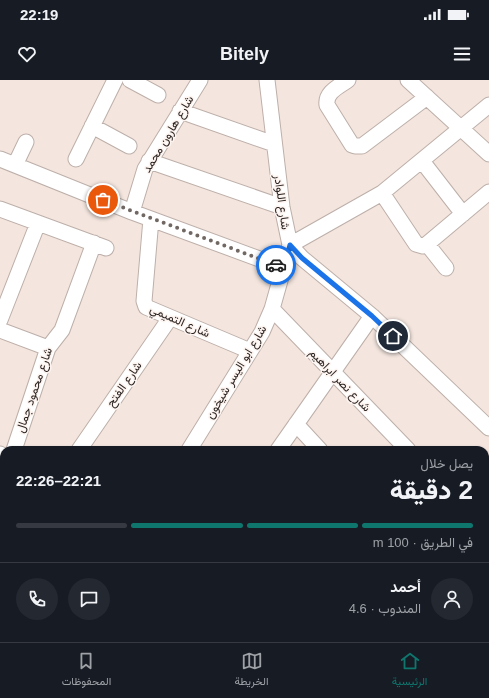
<!DOCTYPE html>
<html lang="ar">
<head>
<meta charset="utf-8">
<style>
  :root { --surface:#171b24; --page:#242831; --text:#f1f3f6; --muted:#9ea1a6; --line:#363941; --accent:#0f766e }
  body { margin:0; font-family:Arial,Vazirmatn,sans-serif; background:var(--page); color:var(--text); direction:rtl; height:100vh; display:flex; flex-direction:column; font-size:15px; white-space:nowrap }
  * { box-sizing:border-box; margin:0 }
  p { font-size:13px; color:var(--muted) }
  .icon { flex:none; width:22px; height:22px; fill:none; stroke:currentColor; stroke-width:2; stroke-linecap:round; stroke-linejoin:round }
  .map { position:relative; flex:1; overflow:hidden; direction:ltr }
  .drawer { position:absolute; left:0px; top:366px; width:489px; height:196px; display:flex; flex-direction:column; background:var(--surface); border-radius:12px 12px 0 0; box-shadow:0 1px 3px #0004; direction:rtl }
  .drawer>* { flex:none }
  .pin { position:absolute; display:grid; place-items:center; width:34px; height:34px; color:#fff; margin:-17px; border:2px solid #fff; border-radius:50%; box-shadow:0 1px 4px #0007 }
  .courier { position:absolute; display:grid; place-items:center; width:40px; height:40px; margin:-20px; border:3px solid #1a73e8; border-radius:50%; background:#fff; color:#222; box-shadow:0 1px 5px #0007 }
  .headline em { font-style:normal; font-weight:800 }
  .headline div { display:flex; flex-direction:column-reverse }
  .headline { display:flex; align-items:center; justify-content:space-between; height:68px; padding:0 16px }
  h1 { font-size:26px; font-weight:800; line-height:30px }
  .bar { display:grid; grid-template-columns:repeat(4,1fr); gap:6px 4px; align-content:center; height:48px; padding:0 16px }
  .bar i { height:5px; border-radius:3px; background:var(--line) }
  .bar .active { background:var(--accent) }
  .bar p { grid-column:span 4 }
  .line { display:flex; align-items:center; gap:10px; padding:0 16px; border-top:1px solid var(--line) }
  .line div { flex:1 }
  .round { display:grid; place-items:center; flex:none; width:42px; height:42px; border-radius:21px; background:var(--page) }
  .status { display:flex; justify-content:space-between; align-items:center; height:28px; padding:0 20px; background:var(--surface); direction:ltr }
  .status svg { height:11px; fill:currentColor }
  header { display:flex; justify-content:space-between; align-items:center; height:52px; padding:0 16px; background:var(--surface); font-size:18px; font-weight:800 }
  .tab-bar { display:flex; justify-content:space-around; align-items:center; height:56px; border-top:1px solid var(--line); background:var(--surface); font-size:11px; color:var(--muted) }
  .tab-bar a { display:grid; justify-items:center; gap:2px }
  .tab-bar .active { color:var(--accent) }
  .map>svg:first-child { display:block }
</style>
</head>
<body>
<div class="status"><b>22:19</b><svg viewBox="0 0 49 12"><path d="M0 12V9h3v3zM5 12V6h3v6zM10 12V3h3v9zM15 12V0h3v12zM26 1h20v11H26zM47 4h2v5h-2z"/></svg></div>
<header><svg class="icon" aria-label="menu" viewBox="0 0 24 24"><path d="M4 6h16M4 12h16M4 18h16"/></svg>Bitely<svg class="icon" aria-label="heart" viewBox="0 0 24 24"><path d="M12 20l-8-8c-3-5 5-10 8-4 3-6 11-1 8 4z"/></svg></header>
<div class="map">
<svg width="489" height="562" viewBox="0 0 489 562">
  <rect width="100%" height="100%" fill="#f4e6df"/>
  <g fill="none" stroke-linecap="round" stroke-linejoin="round">
    <g stroke="#bdafa9" stroke-width="17">
      <path id="minor" d="M130,0L158,15
        M267,0L282,127L290,165L302,178L372,236L489,348
        M348,0C340,6 325,12 327,25L352,65L355,66H362L427,17
        M408,0L489,74
        M180,31L274,64
        M92,46L129,66
        M0,79L132,132L284,188
        M76,79L115,0
        M149,81L282,127
        M422,81L463,134
        M15,85L26,62
        M382,113L416,164L423,166L427,164L489,112
        M0,129L106,168
        M132,132L145,89L200,0
        M151,139L144,221L146,227L250,271
        M427,164L446,188
        M272,229L408,370
        M0,240L38,143
        M0,250L48,268
        M296,344L320,370
        M14,370L48,268L62,250L94,163
        M79,370L170,238
        M189,370L262,252L272,229L290,165L382,113L489,25
        M278,370L372,236
        M0,374L4,376
        M0,432L4,425
        M485,432L489,429
        M485,459L489,456
        M485,499L489,503
        M56,562L59,558
        M314,562L320,558
        M350,562L356,558"/>
    </g>
    <use href="#minor" stroke="#fff" stroke-width="15"/>
  </g>
  <g fill="none" stroke-linecap="round" stroke-linejoin="round">
    <path stroke="#716864" stroke-width="4" stroke-dasharray="0 7.2" d="M103,120L276,185"/>
    <path stroke="#1a73e8" stroke-width="5" d="M276,185L284,188L290,165L302,178L372,236L393,256"/>
  </g>
  <g text-anchor="middle" dominant-baseline="central" stroke-width="3" stroke-linejoin="round" paint-order="stroke">
    <g font-size="12" fill="#2a2422" stroke="#fdf4f0">
      <text transform="translate(168 54) rotate(-59)">شارع هارون محمد</text>
      <text transform="translate(282 122) rotate(82)">شارع اللوادر</text>
      <text transform="translate(180 241) rotate(24)">شارع التميمي</text>
      <text transform="translate(236 292) rotate(-59)">شارع ابو اليسر شيخون</text>
      <text transform="translate(340 300) rotate(46)">شارع نصر ابراهيم</text>
      <text transform="translate(124 304) rotate(-55)">شارع الفتح</text>
      <text transform="translate(34 310) rotate(-71)">شارع محمود جمال</text>
    </g>
  </g>
</svg>
<div class="pin" style="left:103px;top:120px;background:#ea580c"><svg class="icon" aria-label="bag" viewBox="0 0 24 24"><path d="M5 8h14l-1 12H6zM9 8a3 3 0 0 1 6 0"/></svg></div>
<div class="pin" style="left:393px;top:256px;background:#1f2937"><svg class="icon" aria-label="home" viewBox="0 0 24 24"><path d="M3 11l9-7 9 7M6 9v11h12V9"/></svg></div>
<div class="courier" style="left:276px;top:185px"><svg class="icon" aria-label="car" viewBox="0 0 24 24"><path d="M5 17H2v-5l4-1 3-4h7l3 4 3 1v5h-3M9 17h6M6 11h13"/><circle cx="7" cy="17" r="2"/><circle cx="17" cy="17" r="2"/></svg></div>
<section class="drawer">
<div class="headline"><div><h1>2 دقيقة</h1><p>يصل خلال</p></div><em>22:21–22:26</em></div>
<div class="bar"><i class="active"></i><i class="active"></i><i class="active"></i><i></i><p>في الطريق · 100 m</p></div>
<div class="line" style="height:72px"><a class="round"><svg class="icon" aria-label="person" viewBox="0 0 24 24"><circle cx="12" cy="8" r="4"/><path d="M4 21q1-7 8-7t8 7"/></svg></a><div><b>أحمد</b><p>المندوب · 4.6</p></div><a class="round"><svg class="icon" aria-label="chat" viewBox="0 0 24 24"><path d="M4 5h16v11H9l-5 4z"/></svg></a><a class="round"><svg class="icon" aria-label="phone" viewBox="0 0 24 24"><path d="M5 4h4l2 5-3 2q2 4 5 5l2-3 5 2v4C11 20 4 13 5 4z"/></svg></a></div>
</section>
</div>
<nav class="tab-bar">
<a class="active"><svg class="icon" aria-label="home" viewBox="0 0 24 24"><path d="M3 11l9-7 9 7M6 9v11h12V9"/></svg>الرئيسية</a>
<a><svg class="icon" aria-label="map" viewBox="0 0 24 24"><path d="M3 6l6-2 6 2 6-2v14l-6 2-6-2-6 2zM9 4v14M15 6v14"/></svg>الخريطة</a>
<a><svg class="icon" aria-label="saved" viewBox="0 0 24 24"><path d="M7 4h10v16l-5-4-5 4z"/></svg>المحفوظات</a>
</nav>
</body>
</html>
